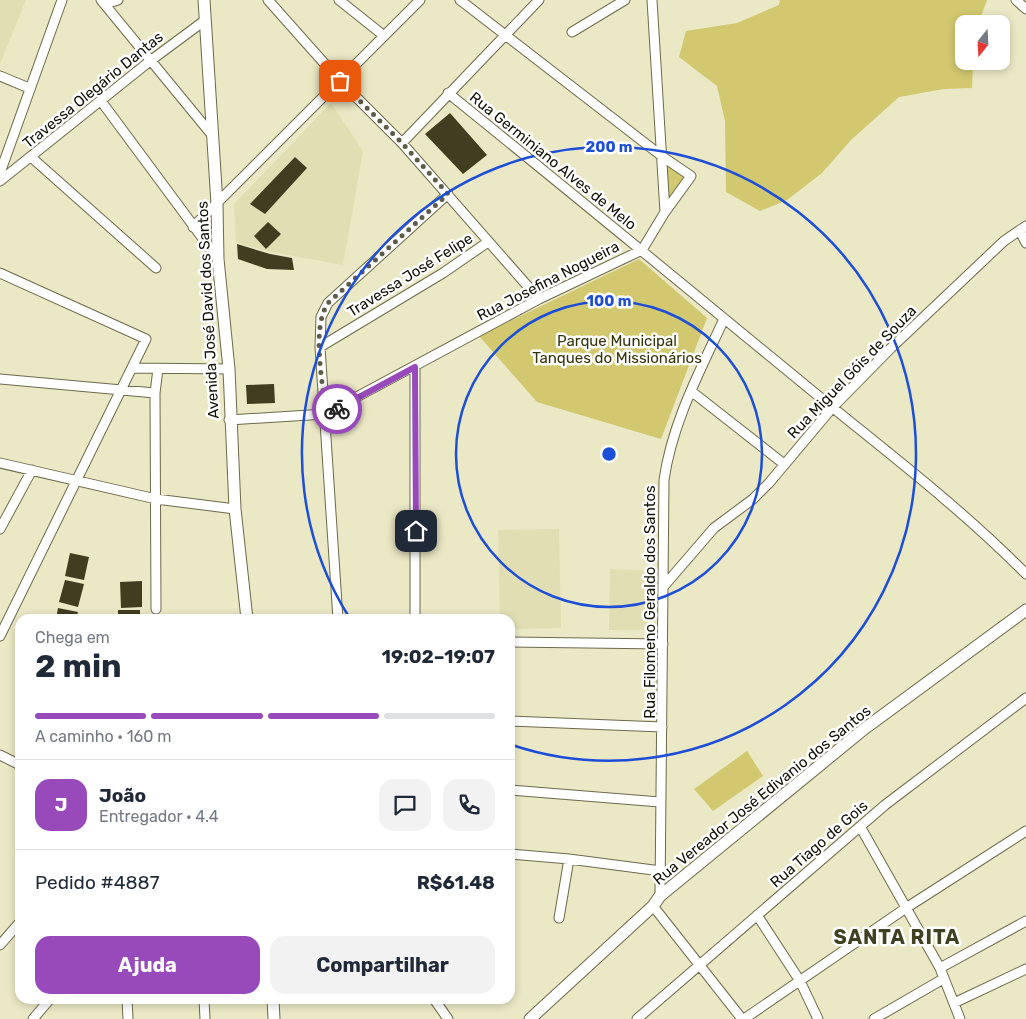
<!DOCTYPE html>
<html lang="pt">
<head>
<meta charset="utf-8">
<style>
  :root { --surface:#fff; --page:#f2f2f3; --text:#1f2937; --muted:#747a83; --line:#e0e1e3; --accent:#984abb }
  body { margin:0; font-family:Rubik,sans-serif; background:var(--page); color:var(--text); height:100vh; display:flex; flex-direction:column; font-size:19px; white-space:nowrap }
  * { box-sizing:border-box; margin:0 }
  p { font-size:16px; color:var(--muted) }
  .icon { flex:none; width:28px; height:28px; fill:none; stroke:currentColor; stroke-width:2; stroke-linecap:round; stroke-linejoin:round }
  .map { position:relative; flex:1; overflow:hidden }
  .panel { position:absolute; left:15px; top:614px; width:500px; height:390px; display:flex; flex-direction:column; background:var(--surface); border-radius:15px; box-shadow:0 2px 8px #0003 }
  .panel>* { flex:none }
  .needle { width:32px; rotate:198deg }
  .tools { position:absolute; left:955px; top:15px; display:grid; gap:10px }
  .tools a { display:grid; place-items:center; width:55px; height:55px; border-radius:10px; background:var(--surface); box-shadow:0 2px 8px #0003; font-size:25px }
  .pin { position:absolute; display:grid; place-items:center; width:42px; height:42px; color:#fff; margin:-21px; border-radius:10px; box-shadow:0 2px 8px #0006 }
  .courier { position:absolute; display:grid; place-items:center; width:50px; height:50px; margin:-25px; border:4px solid #984abb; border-radius:50%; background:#fff; color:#222; box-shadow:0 1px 6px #0007 }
  .head em { font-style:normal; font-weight:700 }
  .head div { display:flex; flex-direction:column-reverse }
  .head { display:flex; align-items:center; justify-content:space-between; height:85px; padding:0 20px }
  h1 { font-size:32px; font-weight:700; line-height:38px }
  .bar { display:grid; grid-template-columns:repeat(4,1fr); gap:8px 5px; align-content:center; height:60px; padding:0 20px }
  .bar i { height:6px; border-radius:4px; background:var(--line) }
  .bar .on { background:var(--accent) }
  .bar p { grid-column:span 4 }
  .line { display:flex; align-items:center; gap:12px; padding:0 20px; border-top:1px solid var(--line) }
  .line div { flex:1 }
  .round { display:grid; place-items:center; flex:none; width:52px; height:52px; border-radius:15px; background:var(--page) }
  .button { display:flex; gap:10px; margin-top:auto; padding:10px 20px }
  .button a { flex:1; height:58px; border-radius:15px; background:var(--accent); color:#fff; font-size:20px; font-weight:700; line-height:58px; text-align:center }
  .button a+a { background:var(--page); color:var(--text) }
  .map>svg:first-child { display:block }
</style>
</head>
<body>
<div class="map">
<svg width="1026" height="1019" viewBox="0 0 1026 1019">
  <rect width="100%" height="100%" fill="#ebe8c5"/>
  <path fill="#e1deb3" d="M0,0H26L0,64Z
    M331,103L363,151L343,265L271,252L236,242L234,204Z
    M559,529L561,628L510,629V619H500L498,530Z
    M610,569L656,571V630H609Z"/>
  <path fill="#d1c86f" d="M780,0H987L978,24H964V61H973L972,88L944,89L899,97L851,140L822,173L787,200L760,211L726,192L725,121L717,86L679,57L686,31L737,23L779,5Z
    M665,164L684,177L668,199Z
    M639,259L707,318L661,439L537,402L479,336Z
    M747,751L763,776L713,811L694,789Z"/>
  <path fill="#403d20" d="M450,113L487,155L463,174L425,134Z
    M295,157L307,168L265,214L250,204Z
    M268,222L281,234L266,249L254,236Z
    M237,244L270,254L292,258L294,270L267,269L238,259Z
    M274,384L275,403L247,404L246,385Z
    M70,553L89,557L84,580L65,576Z
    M65,580L84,584L78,607L59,602Z
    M142,581V607L121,608L120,582Z
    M58,608L78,612L76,619H56Z
    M118,610H140V619H118Z"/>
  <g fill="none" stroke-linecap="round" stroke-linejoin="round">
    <g stroke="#6d6a4b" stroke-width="11">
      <path id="street" d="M101,0L212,135
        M268,0L340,81L402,143L539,299
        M339,0L383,35
        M460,0L663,157L691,176L665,212
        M1016,0L1026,9
        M105,4L118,0
        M572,32L625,0
        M0,76L29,88
        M448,93C566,188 682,284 799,380C876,444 956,503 1026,574
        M101,101L218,259
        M402,143L539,0
        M31,157L156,268
        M0,173L62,0
        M0,181L150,61L204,21
        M193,227L420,0
        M1020,231L1026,243
        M0,273L146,339L0,636
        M320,347L443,273L488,242
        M133,368L229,369
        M0,379L155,393
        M691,391L784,464
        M229,420L325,414L539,299L642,250L665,212L652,0
        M0,463L156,499L235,509
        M0,529L32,470
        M664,586L714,528L753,499L769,483L832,408L891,348L1004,241L1026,226
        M156,609L155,393L158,369
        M338,619L320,347L321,317L328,303L448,194
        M415,619V367
        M510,642L663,644
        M510,721L662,727
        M0,755L20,765
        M510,790L660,802
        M861,828L940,968L960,1019
        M510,854L569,859L661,871
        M660,896L664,480C672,423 700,371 724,319
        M653,906L742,1019
        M757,915L800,981L818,1019
        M559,918L569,859
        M0,945L20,922
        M940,968L1026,921
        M127,999L128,1019
        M204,999L205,1019
        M434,999L448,1019
        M954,1003L1026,969
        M33,1019L50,999
        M637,1019L885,805L1026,698
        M744,1019L906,908L1026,831
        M874,1019L943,979"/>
    </g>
    <g stroke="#6d6a4b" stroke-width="13">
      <path id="secondary" d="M204,0L217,204L218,259L229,369L235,509L247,619
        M273,999L274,1019
        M530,1019L653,906L660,896L864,729L1026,610"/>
    </g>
    <use href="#street" stroke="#fff" stroke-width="9"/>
    <use href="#secondary" stroke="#fff" stroke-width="11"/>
  </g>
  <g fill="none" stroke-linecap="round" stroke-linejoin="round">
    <path stroke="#5e5c48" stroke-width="5" stroke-dasharray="0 9" d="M337,409L326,414C323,384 311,328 328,303L448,194L402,143L340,81"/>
    <path stroke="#984abb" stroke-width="6" d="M337,409L415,367L416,531"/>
  </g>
  <g fill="none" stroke="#1d4ed8" stroke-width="2.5">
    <circle cx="609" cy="454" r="153"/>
    <path d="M349 617A307 307 0 1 1 512 745"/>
  </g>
  <g text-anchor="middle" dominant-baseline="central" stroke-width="5" stroke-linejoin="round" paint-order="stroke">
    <g font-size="15" fill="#121105" stroke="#fff">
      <text transform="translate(93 90) rotate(-39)">Travessa Olegário Dantas</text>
      <text transform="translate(553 161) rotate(39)">Rua Germiniano Alves de Melo</text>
      <text transform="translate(410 275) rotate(-32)">Travessa José Felipe</text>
      <text transform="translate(548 281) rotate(-27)">Rua Josefina Nogueira</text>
      <text transform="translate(208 310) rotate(-93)">Avenida José David dos Santos</text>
      <text transform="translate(852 372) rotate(-46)">Rua Miguel Góis de Souza</text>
      <text transform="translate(650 602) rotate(-90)">Rua Filomeno Geraldo dos Santos</text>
      <text transform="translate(762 795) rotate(-39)">Rua Vereador José Edivanio dos Santos</text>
      <text transform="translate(819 844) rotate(-41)">Rua Tiago de Gois</text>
    </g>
    <g font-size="15" fill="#37330b" stroke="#fff">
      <text x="617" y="341">Parque Municipal<tspan x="617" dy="17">Tanques do Missionários</tspan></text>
    </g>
    <g font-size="20" font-weight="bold" letter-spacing="1" fill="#424022" stroke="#fff">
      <text x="897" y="937">SANTA RITA</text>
    </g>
  </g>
  <circle cx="609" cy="454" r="8" fill="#1d4ed8" stroke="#fff" stroke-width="2.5"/>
  <g font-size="15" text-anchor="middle" font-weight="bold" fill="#1d4ed8" stroke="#fff" stroke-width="5" stroke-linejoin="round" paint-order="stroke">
    <text x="609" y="152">200 m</text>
    <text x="609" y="306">100 m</text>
  </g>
</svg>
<div class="tools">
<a><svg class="needle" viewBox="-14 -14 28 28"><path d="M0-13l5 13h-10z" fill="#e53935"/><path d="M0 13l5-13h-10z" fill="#747a83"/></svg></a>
</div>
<div class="pin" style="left:340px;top:81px;background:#ea580c"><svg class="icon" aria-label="bag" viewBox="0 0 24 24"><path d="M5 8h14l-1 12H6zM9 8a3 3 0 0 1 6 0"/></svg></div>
<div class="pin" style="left:416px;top:531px;background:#1f2937"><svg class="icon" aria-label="home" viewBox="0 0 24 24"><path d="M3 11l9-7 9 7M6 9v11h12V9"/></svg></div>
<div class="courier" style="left:337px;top:409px"><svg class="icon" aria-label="bike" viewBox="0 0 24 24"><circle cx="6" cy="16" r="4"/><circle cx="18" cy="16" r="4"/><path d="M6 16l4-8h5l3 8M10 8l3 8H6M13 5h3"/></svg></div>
<section class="panel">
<div class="head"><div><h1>2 min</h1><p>Chega em</p></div><em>19:02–19:07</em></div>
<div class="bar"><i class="on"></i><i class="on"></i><i class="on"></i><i></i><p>A caminho · 160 m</p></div>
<div class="line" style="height:90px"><b class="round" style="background:var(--accent);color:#fff">J</b><div><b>João</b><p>Entregador · 4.4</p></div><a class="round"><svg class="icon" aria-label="chat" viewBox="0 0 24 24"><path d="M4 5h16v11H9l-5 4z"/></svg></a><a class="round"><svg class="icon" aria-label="phone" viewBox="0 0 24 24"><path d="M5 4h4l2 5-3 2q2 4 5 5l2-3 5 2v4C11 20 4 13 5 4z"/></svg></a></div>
<div class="line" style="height:65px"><div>Pedido #4887</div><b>R$61.48</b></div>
<div class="button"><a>Ajuda</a><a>Compartilhar</a></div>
</section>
</div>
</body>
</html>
